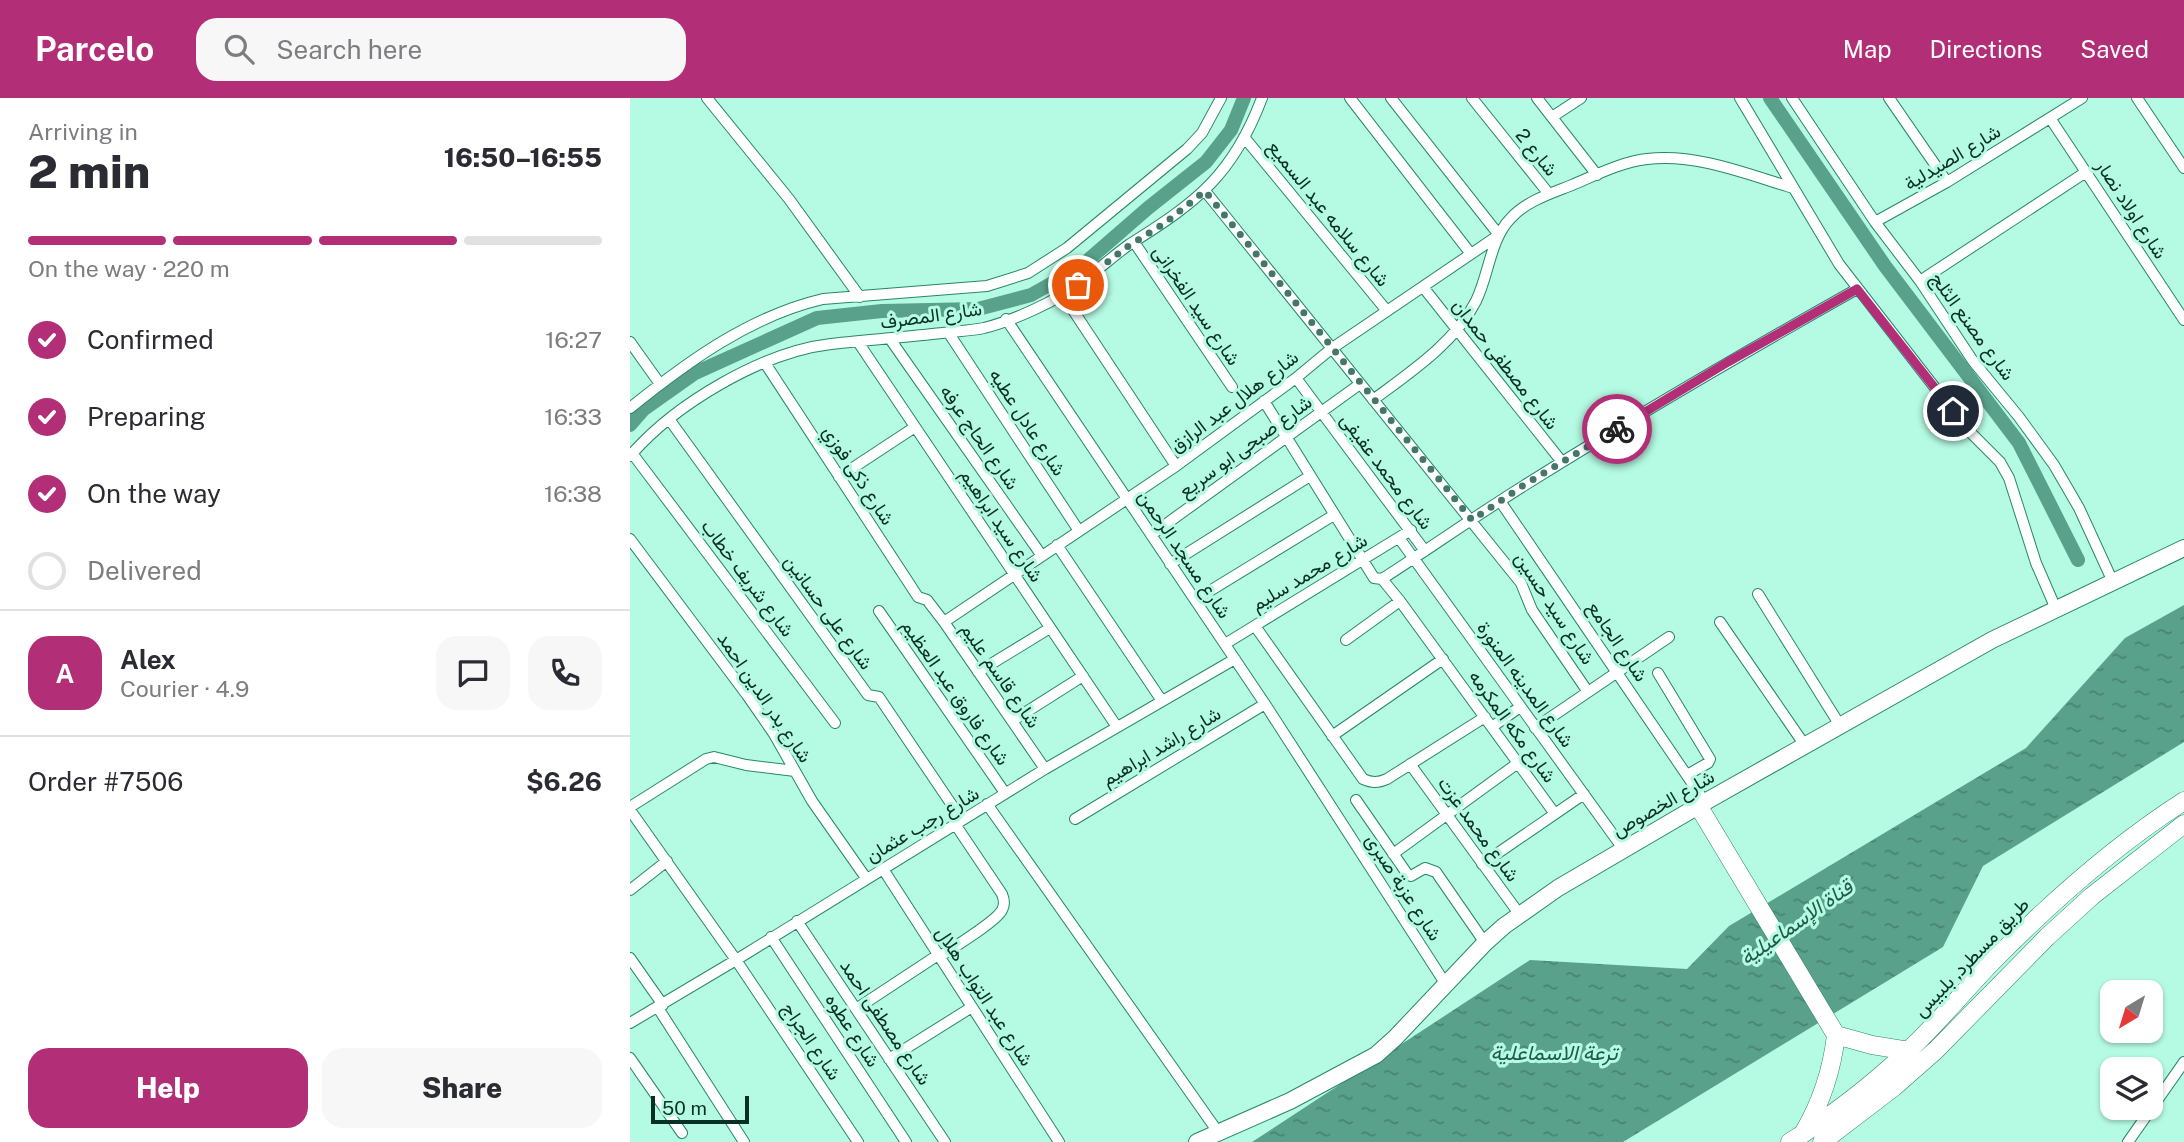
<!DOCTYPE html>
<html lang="en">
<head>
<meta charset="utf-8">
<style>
  :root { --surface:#fff; --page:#f7f7f7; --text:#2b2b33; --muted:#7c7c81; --line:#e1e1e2; --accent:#b22f78 }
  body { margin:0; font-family:"Public Sans",Vazirmatn,sans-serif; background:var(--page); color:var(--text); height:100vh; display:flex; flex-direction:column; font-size:26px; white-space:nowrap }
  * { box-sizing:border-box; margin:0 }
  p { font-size:23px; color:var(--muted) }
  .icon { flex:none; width:38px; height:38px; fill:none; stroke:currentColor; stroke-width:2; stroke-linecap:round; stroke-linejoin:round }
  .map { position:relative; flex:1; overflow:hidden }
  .side { display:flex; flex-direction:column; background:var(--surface); width:630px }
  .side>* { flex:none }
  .needle { width:46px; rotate:218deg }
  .tools { position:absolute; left:1470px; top:882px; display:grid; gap:14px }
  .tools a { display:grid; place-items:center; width:63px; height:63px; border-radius:14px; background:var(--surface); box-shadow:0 2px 5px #0004; font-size:35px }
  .scale { position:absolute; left:21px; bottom:18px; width:98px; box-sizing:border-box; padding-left:7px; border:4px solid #083025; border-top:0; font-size:19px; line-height:24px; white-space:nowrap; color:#083025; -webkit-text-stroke:5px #b5fbe3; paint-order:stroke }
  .pin { position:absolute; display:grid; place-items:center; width:60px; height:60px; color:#fff; margin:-30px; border:4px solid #fff; border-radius:50%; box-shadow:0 2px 7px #0007 }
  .courier { position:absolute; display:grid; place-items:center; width:70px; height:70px; margin:-35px; border:5px solid #b22f78; border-radius:50%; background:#fff; color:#222; box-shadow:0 2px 9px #0007 }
  .head em { font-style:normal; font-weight:800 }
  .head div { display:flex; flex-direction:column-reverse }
  .head { display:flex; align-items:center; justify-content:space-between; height:119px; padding:0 28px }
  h1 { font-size:46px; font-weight:800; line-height:52px }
  .bar { display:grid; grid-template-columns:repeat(4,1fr); gap:10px 7px; align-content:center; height:84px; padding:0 28px }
  .bar i { height:9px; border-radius:5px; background:var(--line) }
  .bar .on { background:var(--accent) }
  .bar p { grid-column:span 4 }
  .line { display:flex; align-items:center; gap:18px; padding:0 28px; border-top:2px solid var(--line) }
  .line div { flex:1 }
  .round { display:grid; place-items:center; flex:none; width:74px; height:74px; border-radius:21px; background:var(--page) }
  ol { padding:0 28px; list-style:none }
  li { display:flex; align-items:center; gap:21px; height:77px }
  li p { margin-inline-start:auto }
  li .icon { padding:7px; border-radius:50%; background:var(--accent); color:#fff; stroke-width:4 }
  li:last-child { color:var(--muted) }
  li i { width:38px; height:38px; border:4px solid var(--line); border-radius:50% }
  .action { display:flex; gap:14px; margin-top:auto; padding:14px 28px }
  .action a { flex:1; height:80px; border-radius:21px; background:var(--accent); color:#fff; font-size:28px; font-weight:800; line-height:80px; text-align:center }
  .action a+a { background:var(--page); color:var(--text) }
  header { display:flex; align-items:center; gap:42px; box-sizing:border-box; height:98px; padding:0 35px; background:var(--accent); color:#fff }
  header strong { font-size:33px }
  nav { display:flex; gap:38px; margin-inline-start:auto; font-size:24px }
  .search { width:490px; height:63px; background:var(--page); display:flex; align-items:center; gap:18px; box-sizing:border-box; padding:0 24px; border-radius:21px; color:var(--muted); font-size:26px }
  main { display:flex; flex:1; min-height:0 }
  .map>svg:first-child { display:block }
</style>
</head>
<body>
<header>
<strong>Parcelo</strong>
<div class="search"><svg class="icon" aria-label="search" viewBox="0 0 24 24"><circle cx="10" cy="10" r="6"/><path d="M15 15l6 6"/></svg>Search here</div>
<nav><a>Map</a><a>Directions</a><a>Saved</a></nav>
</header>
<main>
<section class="side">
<div class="head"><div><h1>2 min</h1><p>Arriving in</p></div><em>16:50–16:55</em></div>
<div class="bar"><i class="on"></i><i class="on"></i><i class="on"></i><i></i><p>On the way · 220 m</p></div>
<ol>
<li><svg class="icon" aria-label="check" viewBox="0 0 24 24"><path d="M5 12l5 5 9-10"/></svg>Confirmed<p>16:27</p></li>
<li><svg class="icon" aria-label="check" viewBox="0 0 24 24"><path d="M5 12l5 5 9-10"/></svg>Preparing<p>16:33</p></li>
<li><svg class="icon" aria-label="check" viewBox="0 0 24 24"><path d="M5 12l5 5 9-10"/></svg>On the way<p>16:38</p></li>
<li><i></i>Delivered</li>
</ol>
<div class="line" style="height:126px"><b class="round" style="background:var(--accent);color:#fff">A</b><div><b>Alex</b><p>Courier · 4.9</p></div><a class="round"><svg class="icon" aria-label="chat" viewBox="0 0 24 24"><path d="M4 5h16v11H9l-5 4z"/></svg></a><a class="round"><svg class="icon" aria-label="phone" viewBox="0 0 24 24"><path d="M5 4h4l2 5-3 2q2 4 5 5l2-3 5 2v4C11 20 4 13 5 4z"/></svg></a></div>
<div class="line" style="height:91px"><div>Order #7506</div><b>$6.26</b></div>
<div class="action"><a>Help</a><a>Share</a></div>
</section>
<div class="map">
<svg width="1554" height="1044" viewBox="0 0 1554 1044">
  <defs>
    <pattern id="water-ripples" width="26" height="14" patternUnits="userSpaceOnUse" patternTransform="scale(1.75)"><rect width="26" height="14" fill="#59a18a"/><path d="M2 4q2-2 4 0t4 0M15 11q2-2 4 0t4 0" fill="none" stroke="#488471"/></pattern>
  </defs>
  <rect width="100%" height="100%" fill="#b5fbe3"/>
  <path fill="url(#water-ripples)" d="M1554,507V644L1353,768L1313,849L993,1044H622L900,862L1057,871L1099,828L1396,650L1495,540Z"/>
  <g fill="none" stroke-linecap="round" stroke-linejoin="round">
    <path stroke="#59a18a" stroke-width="14" d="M1140,0L1255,168L1389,345L1448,462
      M0,327L14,311L65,275L187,220L252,213L348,211L401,197L449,170L518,110L576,64L601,32L614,0"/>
    <g stroke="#26866c" stroke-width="12">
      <path id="minor" d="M77,0L159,101L230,199
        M720,0L841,156
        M842,0L919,96
        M907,0L967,77
        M1110,0L1209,166L1337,331L1370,364L1379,380L1406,465L1426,511
        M1162,0L1245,124L1290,183L1343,263L1389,319L1424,367L1449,410L1483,484
        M1259,0L1317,84
        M1507,0L1554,70
        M922,19L951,0
        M1420,20L1554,222
        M614,39L757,213
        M575,93L891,485L902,512L958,594
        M1245,124L1317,84L1452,0
        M504,144L602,289
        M1290,183L1456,74
        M793,189L932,364
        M433,197L546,368
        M376,221L635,606L815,885
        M318,234L449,433
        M260,241L412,458
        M0,244L30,286
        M228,244L487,629
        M135,265L288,499L297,502L314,524L415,671
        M666,280L795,453
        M743,302C779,275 825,245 846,203C859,177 860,141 881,120C896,103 922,95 942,87C966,77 991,64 1017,61C1066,55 1117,76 1163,90
        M634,303L744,480L752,481L770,503L925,716
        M0,310C57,264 120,218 193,201L357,188L398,175L437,150L557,51L572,35L591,0
        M39,321L238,597L249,599L332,722
        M2,355L205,625
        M0,358C45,306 132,254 201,246C237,242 275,239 312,235C325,233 340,233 354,230C382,223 427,203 450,185C467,173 483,158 500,146C567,104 603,77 632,0
        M209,379L285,329
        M870,403L1075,704
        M521,437L730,286
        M769,440L994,752
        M0,441L117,597L144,636L182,703L236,780
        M427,447L532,603
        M540,466L680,378
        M752,481C800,450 847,417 895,387C1004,319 1115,254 1227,191
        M1128,496L1211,629
        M565,502L704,417
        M249,513L375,695
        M314,524L546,368L666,280L701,251L869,137L761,0
        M1090,524L1176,649
        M625,528L733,681C742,685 748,685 757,681L855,619
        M716,542L770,503
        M595,546L781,432
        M348,574L420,530
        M1028,575L1080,661L1078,665L1057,677
        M382,623L453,578
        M862,629L890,609
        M905,630L1039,539
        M702,638L813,561
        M780,666L890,817
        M726,702L778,777L781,778L795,770L806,774L855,845
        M357,706L588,1034
        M0,709L76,661L84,659L116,667L165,673
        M0,712L106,862L228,1044
        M445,721L635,606
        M763,756L888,665
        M852,766L954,696
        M253,771L429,1044
        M0,792L37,763
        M167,823L315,1044
        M141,839L276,1044
        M309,859C322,850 366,824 372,812C375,807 374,801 372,796L325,726
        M0,860L33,907
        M28,910L114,1044
        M226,911L308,857
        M0,925L106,862L415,671L605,561
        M0,960L52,1035
        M259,961L342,909
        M1498,1044L1554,964"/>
    </g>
    <g stroke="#26866c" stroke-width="18">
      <path id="secondary" d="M567,1044L660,1003L746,957L765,940L855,845L874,828L928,790L1075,704L1362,542L1554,450"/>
    </g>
    <g stroke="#26866c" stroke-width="19">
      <path id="primary" d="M1069,709L1206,937C1202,972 1192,1003 1174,1034
        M1206,937L1242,947L1279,953
        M1160,1044C1202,1018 1242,987 1278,953C1308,925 1334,893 1362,864C1420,805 1484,748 1554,703
        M1192,1044L1264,989L1306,952L1417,839L1462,798L1554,726"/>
    </g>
    <use href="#minor" stroke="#fff" stroke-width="10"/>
    <use href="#secondary" stroke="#fff" stroke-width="16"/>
    <use href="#primary" stroke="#fff" stroke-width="18"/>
  </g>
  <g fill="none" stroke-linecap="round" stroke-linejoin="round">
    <path stroke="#457768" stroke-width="7" stroke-dasharray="0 12.6" d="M448,187L497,149L535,125L575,93L842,422L894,387L987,331"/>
    <path stroke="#b22f78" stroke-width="9" d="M987,331L1098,264L1227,191L1323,313"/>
  </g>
  <g text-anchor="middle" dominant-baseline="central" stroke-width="6" stroke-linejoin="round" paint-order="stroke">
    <g font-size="19" fill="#083025" stroke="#b5fbe3">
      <text transform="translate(907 54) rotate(51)">شارع 2</text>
      <text transform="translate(1322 59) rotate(-31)">شارع الصيدلية</text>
      <text transform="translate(1502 111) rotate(57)">شارع اولاد نصار</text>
      <text transform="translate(699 115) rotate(51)">شارع سلامه عبد السميع</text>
      <text transform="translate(567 207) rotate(56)">شارع سيد الفخرانى</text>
      <text transform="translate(301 217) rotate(-8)">شارع المصرف</text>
      <text transform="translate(1343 228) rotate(54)">شارع مصنع الثلج</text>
      <text transform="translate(876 266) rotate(52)">شارع مصطفى حمدان</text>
      <text transform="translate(604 303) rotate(-37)">شارع هلال عبد الرازق</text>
      <text transform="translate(398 324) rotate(57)">شارع عادل عطيه</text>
      <text transform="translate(350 339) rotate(55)">شارع الحاج عرفه</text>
      <text transform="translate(615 348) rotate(-36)">شارع صبحى ابو سريع</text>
      <text transform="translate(757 373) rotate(53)">شارع محمد عفيفى</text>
      <text transform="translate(229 377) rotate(57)">شارع ذكى فوزي</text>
      <text transform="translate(372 427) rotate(56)">شارع سيد ابراهيم</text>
      <text transform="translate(555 456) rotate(56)">شارع مسجد الرحمن</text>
      <text transform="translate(679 474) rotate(-31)">شارع محمد سليم</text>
      <text transform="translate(118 480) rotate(53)">شارع شريف خطاب</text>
      <text transform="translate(925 510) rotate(57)">شارع سيد حسين</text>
      <text transform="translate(199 514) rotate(54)">شارع على حسانين</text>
      <text transform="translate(988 543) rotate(56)">شارع الجامع</text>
      <text transform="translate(371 577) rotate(55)">شارع قاسم عليم</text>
      <text transform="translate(896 586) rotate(54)">شارع المدينه المنورة</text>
      <text transform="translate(326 594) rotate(55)">شارع فاروق عبد العظيم</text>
      <text transform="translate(135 599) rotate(56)">شارع بدر الدين احمد</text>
      <text transform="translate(883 628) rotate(54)">شارع مكه المكرمه</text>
      <text transform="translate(531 648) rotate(-31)">شارع راشد ابراهيم</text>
      <text transform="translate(1033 705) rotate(-30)">شارع الخصوص</text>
      <text transform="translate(292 726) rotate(-31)">شارع رجب عثمان</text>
      <text transform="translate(849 731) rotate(54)">شارع محمد عزت</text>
      <text transform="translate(774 789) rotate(57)">شارع عزبة صبرى</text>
      <text transform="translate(1341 859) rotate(-46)">طريق مسطرد, بلبيس</text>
      <text transform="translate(355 898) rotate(57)">شارع عبد التواب هلال</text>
      <text transform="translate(256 924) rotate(56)">شارع مصطفى احمد</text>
      <text transform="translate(223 932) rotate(57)">شارع عطوه</text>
      <text transform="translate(182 943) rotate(56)">شارع الجراج</text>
    </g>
    <g font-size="21" font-style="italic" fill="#215a4a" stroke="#b5fbe3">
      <text transform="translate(1166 824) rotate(-35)">قناة الإسماعيلية</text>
      <text x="924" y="954">ترعة الاسماعلية</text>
    </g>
  </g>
</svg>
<div class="tools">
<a><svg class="needle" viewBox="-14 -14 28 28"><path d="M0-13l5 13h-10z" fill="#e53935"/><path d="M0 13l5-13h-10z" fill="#7c7c81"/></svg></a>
<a><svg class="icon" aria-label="layers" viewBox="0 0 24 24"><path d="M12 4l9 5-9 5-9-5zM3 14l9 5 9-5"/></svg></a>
</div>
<div class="scale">50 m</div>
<div class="pin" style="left:448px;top:187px;background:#ea580c"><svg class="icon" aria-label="bag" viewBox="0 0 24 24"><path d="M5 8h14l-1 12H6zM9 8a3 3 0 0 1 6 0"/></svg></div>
<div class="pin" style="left:1323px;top:313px;background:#1f2937"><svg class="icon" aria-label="home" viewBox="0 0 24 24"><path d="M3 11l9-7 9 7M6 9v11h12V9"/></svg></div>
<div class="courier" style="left:987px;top:331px"><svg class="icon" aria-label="bike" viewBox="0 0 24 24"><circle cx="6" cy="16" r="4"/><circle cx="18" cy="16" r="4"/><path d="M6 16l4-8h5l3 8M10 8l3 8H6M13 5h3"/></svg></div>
</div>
</main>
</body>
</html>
